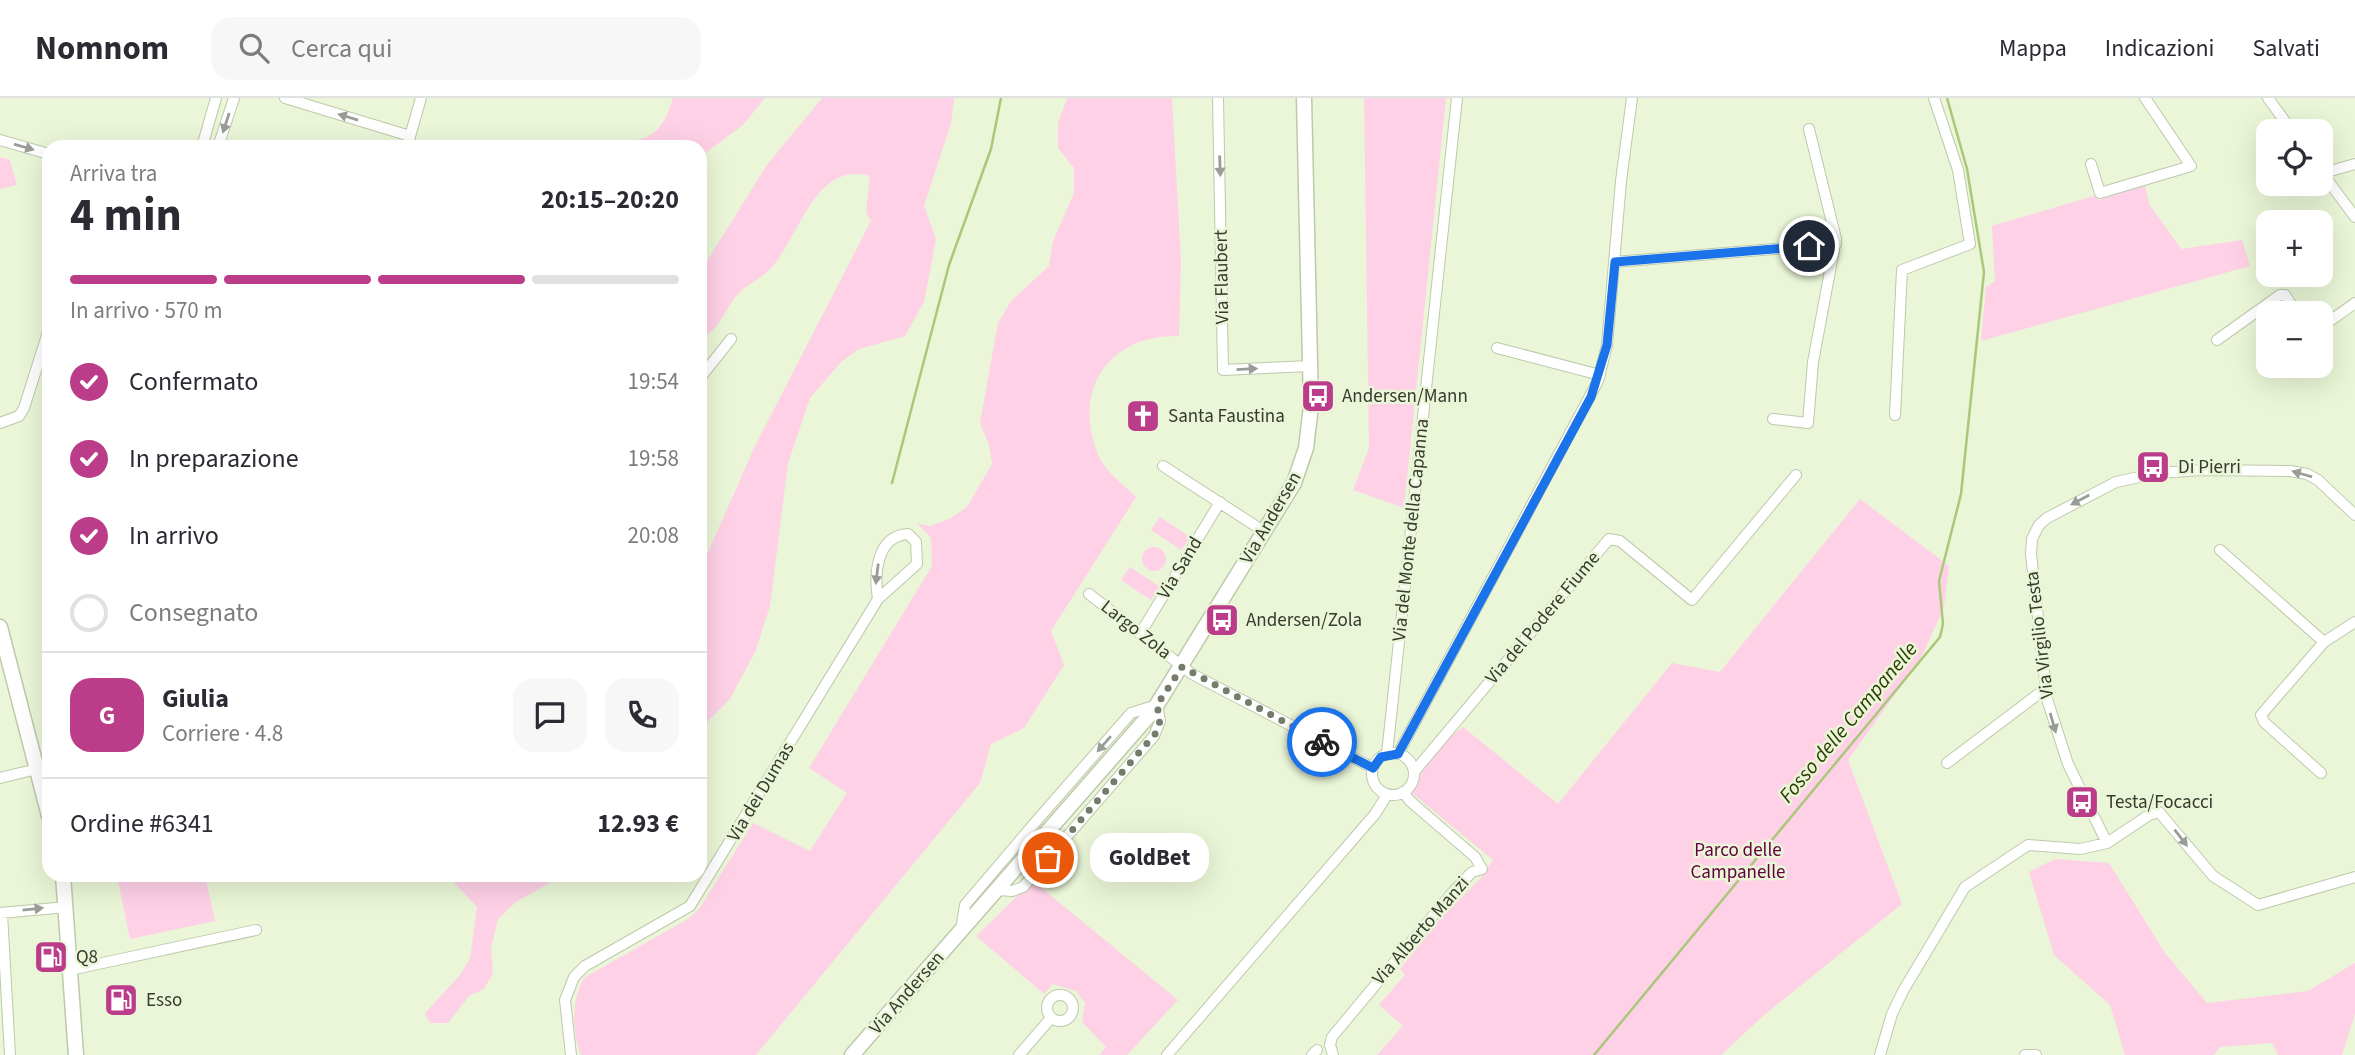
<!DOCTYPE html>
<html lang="it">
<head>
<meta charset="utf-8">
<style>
  :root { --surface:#fff; --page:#f7f7f7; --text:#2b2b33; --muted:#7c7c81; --line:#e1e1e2; --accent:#bb3c88 }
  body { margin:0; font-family:"Source Sans 3",sans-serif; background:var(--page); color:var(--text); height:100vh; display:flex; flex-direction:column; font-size:26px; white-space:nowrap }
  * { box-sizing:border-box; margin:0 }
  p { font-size:23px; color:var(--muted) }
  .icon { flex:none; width:38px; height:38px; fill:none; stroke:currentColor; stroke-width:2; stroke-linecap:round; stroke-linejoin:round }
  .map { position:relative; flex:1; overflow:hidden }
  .side { position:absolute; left:42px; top:42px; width:665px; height:742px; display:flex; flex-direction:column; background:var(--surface); border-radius:21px; box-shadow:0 7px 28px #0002 }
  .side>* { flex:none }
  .tools { position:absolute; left:2256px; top:21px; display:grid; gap:14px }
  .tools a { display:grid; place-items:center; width:77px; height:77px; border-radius:14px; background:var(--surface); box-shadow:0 7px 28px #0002; font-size:35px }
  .pin { position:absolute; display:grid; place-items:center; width:60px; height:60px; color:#fff; margin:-30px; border:4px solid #fff; border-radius:50%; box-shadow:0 2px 7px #0007 }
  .courier { position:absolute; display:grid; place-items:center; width:70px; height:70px; margin:-35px; border:5px solid #1a73e8; border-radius:50%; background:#fff; color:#222; box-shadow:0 2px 9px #0007 }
  .bubble { position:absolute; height:49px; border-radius:21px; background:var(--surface); box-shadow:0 7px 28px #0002; font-size:23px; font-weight:700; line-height:49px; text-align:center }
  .head em { font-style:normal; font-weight:700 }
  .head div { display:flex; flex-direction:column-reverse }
  .head { display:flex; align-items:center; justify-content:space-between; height:119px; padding:0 28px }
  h1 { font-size:46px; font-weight:700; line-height:52px }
  .bar { display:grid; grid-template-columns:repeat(4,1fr); gap:10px 7px; align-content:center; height:84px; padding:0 28px }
  .bar i { height:9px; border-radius:5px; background:var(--line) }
  .bar .active { background:var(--accent) }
  .bar p { grid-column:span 4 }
  .line { display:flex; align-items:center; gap:18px; padding:0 28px; border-top:2px solid var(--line) }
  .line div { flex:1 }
  .round { display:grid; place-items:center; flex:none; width:74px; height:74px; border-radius:21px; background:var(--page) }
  ol { padding:0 28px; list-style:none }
  li { display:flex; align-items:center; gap:21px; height:77px }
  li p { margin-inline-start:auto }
  li .icon { padding:7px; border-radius:50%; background:var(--accent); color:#fff; stroke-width:4 }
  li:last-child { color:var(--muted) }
  li i { width:38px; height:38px; border:4px solid var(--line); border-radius:50% }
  header { display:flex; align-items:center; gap:42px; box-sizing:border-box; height:98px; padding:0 35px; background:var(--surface); border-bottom:2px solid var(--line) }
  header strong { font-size:33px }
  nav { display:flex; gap:38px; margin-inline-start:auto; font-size:24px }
  .search { width:490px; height:63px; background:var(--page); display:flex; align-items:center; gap:18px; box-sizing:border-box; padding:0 24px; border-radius:21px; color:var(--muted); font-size:26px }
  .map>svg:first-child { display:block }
</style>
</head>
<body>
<header>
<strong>Nomnom</strong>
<div class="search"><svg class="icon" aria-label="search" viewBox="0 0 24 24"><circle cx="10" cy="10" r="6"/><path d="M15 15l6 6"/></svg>Cerca qui</div>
<nav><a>Mappa</a><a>Indicazioni</a><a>Salvati</a></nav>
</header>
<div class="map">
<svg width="2355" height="957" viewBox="0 0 2355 957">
  <rect width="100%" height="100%" fill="#eaf6d7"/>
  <path fill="#fed1e7" d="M673,0H765L743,27L700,59V49H611C617,43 624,44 633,43C658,39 666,23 673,0Z
    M822,0H954L951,25L924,108L936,141L924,204L905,238L859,251L841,264L810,300L788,365L770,508L756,552L730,601L709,622L700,640V479L705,461L755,348L871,123L866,114L870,78C813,62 800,142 768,173C759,182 746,187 738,196C724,212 721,231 700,241V174L767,67Z
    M1067,0H1172L1181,162L1179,238C1111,236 1072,289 1097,354C1103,372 1123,386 1136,399L1051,533L1064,567L1024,630L991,646L980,685L756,957H581C572,934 571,899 585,879L688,821L699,811L753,725L810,753L847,695L809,670L932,468L931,440L917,425L930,428L951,420L967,409L992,366L989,347L980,325L998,225L1011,203L1049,168L1053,143L1074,95V70L1058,50V25Z
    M1364,0H1446L1404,410L1353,392L1369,350Z
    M0,59L10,62L17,87L0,91Z
    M2145,87L2149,106L2181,151L2242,142L2250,168L1981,243L1986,189L1995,183L1992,128L2097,97L2099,102Z
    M1860,401L1949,468L1944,509L1921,560L1848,662L1902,806L1764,917L1721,957H1377L1403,928L1379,907L1405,877L1400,871L1440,821L1479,782L1493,762L1412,695C1421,671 1442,644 1463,629L1558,706L1672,565L1720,574Z
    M1160,419L1190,439L1181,452L1151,432Z
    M1142 461a12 12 0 1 1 24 0a12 12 0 1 1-24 0Z
    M1130,469L1160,489L1151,502L1121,482Z
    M2055,761L2109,765L2165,855L2207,905L2308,893L2355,865V916L2342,957H2278L2272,945L2220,949L2214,957H2125L2110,907L2054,857L2029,774Z
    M147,777H205L215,823L130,841L118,783Z
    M447,777H563L516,804L498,821L491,850L493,875L484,891L469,898L448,925H430L425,915L460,877L470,860L477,809Z
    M1033,783L1178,902L1127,957H1099L1106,949L1082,924L1085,905L1076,893L1053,886L1044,896L976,838Z"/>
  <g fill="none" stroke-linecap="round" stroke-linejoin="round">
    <path stroke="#abc779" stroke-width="2.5" d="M892,385L949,167L991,51L1001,0
      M1594,957L1940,539L1943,526L1939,483L1961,396L1984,174L1967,71L1947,0"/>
    <g stroke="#bdc9ab" stroke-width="12">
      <path id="street" d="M285,0L410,38
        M1218,0L1223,272L1311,268
        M2268,0L2292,33
        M0,42L49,56
        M202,49L216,0
        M218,49L234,0
        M407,49L421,0
        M2091,66L2100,95L2191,68L2145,0
        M2320,72L2355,119
        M2323,75L2355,66
        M1614,164L1836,146
        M2320,230L2355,205
        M2217,242L2280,197H2285L2297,215
        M1497,250L1600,277
        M700,280L731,241
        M1895,317L1902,172L1970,146L1958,72L1934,0
        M1773,321L1808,325L1813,264L1836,141L1809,31
        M0,325L19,318L24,310L49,231
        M1163,368L1265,434
        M2355,417L2318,382L2307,376L2290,373L2202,372L2158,375L2116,384L2047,420L2039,427L2032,441L2031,456L2047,601L2068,666L2107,745L2149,717L2159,714L2213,778L2258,807L2355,779
        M2220,452L2324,544
        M1089,496L1192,576L1373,670
        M1140,536L1220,404
        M1372 676a21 21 0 1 1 42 0a21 21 0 1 1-42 0Z
        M1387,656L1457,0
        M1398,656L1598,283L1607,247L1621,83L1632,0
        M1947,665L2045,591
        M1414,674L1609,441L1620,443L1692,502L1796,377
        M2321,675L2264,624L2261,617L2324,544L2355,524
        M0,680L37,671
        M0,815L67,809
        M2,815L10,957
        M961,832L965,807L1039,720L1131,615L1157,607L1160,623L1154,638L1023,789L1012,793L998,792
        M70,872L256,832
        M1047 910a13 13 0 1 1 26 0a13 13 0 1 1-26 0Z
        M571,957L565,902L574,879L585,868L690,808L878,501L917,466L916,444L908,436C876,438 874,477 878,501
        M1019,957L1051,920
        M1167,957L1375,716L1387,697
        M1312,957L1317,952
        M1333,957L1330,947L1332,939L1452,795L1472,774L1482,771L1475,759L1410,703L1403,694
        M1880,957L1892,916L1903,893L1965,789L2028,747L2080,751L2107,745
        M2025,957H2036"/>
    </g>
    <g stroke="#bdc9ab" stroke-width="17">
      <path id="secondary" d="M0,529L49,718
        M63,777L76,957
        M852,957L1153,613L1294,385L1306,350L1311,308L1304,0"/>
    </g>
    <use href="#street" stroke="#fff" stroke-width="10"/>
    <use href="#secondary" stroke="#fff" stroke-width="14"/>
  </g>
  <defs><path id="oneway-solid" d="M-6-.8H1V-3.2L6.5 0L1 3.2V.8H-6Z" transform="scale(1.75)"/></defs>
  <g fill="#9a9d97">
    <use href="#oneway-solid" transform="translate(348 19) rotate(-163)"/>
    <use href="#oneway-solid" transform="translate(226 25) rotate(108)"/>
    <use href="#oneway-solid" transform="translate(24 49) rotate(16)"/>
    <use href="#oneway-solid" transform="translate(1220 68) rotate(88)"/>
    <use href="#oneway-solid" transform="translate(1247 271) rotate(-3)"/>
    <use href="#oneway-solid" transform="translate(2302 376) rotate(-164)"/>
    <use href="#oneway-solid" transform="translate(2080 402) rotate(152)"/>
    <use href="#oneway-solid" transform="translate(877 476) rotate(97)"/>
    <use href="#oneway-solid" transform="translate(2053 625) rotate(74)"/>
    <use href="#oneway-solid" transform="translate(1104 646) rotate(131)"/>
    <use href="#oneway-solid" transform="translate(2181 740) rotate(52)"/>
    <use href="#oneway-solid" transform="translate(33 811) rotate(-6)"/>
  </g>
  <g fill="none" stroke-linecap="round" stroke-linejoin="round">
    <path stroke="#757c6a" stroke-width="7" stroke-dasharray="0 12.6" d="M1048,760L1156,635L1160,623L1157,607L1182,569L1322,644"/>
    <path stroke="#1a73e8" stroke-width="9" d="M1322,644L1373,670L1381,659L1398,656L1591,299L1607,247L1615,164L1809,148"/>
  </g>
  <defs>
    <g id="bus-square" transform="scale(1.75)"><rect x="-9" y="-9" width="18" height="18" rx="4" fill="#bb3c88" stroke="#eaf6d7"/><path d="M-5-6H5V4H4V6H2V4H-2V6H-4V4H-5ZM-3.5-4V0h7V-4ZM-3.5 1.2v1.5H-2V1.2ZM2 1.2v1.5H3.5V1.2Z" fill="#fff"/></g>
    <g id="church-square" transform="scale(1.75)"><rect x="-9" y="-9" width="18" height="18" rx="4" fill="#bb3c88" stroke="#eaf6d7"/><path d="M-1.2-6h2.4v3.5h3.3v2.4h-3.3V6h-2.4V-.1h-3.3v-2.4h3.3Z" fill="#fff"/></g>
    <g id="fuel-square" transform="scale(1.75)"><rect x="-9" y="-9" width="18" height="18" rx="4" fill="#bb3c88" stroke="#eaf6d7"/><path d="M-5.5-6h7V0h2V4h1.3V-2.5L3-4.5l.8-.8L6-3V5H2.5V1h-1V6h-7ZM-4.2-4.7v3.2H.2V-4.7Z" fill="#fff"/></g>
  </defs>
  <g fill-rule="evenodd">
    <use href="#bus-square" x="1318" y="298"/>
    <use href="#church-square" x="1143" y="318"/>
    <use href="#bus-square" x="2153" y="369"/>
    <use href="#bus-square" x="1222" y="522"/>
    <use href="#bus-square" x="2082" y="704"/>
    <use href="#fuel-square" x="51" y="859"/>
    <use href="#fuel-square" x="121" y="902"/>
  </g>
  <g text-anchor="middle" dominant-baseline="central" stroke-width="5" stroke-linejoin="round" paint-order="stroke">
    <g font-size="19" fill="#363b2f" stroke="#eaf6d7">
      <text transform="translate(1222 179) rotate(-91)">Via Flaubert</text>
      <text transform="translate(1271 420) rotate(-60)">Via Andersen</text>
      <text transform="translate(1411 432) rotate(-84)">Via del Monte della Capanna</text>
      <text transform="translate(1180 470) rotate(-59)">Via Sand</text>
      <text transform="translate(1543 520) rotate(-50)">Via del Podere Fiume</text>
      <text transform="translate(1136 532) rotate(38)">Largo Zola</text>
      <text transform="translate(2040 537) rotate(-97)">Via Virgilio Testa</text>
      <text transform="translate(761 694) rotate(-59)">Via dei Dumas</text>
      <text transform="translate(1421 833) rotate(-49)">Via Alberto Manzi</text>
      <text transform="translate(907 895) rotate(-49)">Via Andersen</text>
    </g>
    <g font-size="19" fill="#363b2f" stroke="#eaf6d7" text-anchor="start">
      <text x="1342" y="298">Andersen/Mann</text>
      <text x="1168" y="318">Santa Faustina</text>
      <text x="2178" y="369">Di Pierri</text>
      <text x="1246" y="522">Andersen/Zola</text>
      <text x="2106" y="704">Testa/Focacci</text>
      <text x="76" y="859">Q8</text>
      <text x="146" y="902">Esso</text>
    </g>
    <g font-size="19" fill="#620041" stroke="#eaf6d7">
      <text x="1738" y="752">Parco delle<tspan x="1738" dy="22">Campanelle</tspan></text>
    </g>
    <g font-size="21" font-style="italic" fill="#2b3c00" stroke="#eaf6d7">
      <text transform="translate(1848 624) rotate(-50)">Fosso delle Campanelle</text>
    </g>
  </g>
</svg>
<div class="tools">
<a><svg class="icon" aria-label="locate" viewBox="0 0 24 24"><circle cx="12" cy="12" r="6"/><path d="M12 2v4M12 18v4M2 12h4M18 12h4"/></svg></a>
<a>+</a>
<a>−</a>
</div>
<div class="pin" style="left:1048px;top:760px;background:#ea580c"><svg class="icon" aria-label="bag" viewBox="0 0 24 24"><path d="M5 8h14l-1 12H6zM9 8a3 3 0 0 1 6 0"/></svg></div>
<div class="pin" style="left:1809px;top:148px;background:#1f2937"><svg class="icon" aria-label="home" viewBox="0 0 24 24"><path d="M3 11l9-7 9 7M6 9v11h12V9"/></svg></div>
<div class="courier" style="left:1322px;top:644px"><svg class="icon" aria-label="bike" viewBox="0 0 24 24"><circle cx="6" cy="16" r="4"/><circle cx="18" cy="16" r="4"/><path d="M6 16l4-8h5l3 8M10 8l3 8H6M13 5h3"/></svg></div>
<div class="bubble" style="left:1090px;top:735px;width:119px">GoldBet</div>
<section class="side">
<div class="head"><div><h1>4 min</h1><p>Arriva tra</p></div><em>20:15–20:20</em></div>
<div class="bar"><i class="active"></i><i class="active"></i><i class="active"></i><i></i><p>In arrivo · 570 m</p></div>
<ol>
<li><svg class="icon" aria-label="check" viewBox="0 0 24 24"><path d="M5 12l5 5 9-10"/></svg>Confermato<p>19:54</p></li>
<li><svg class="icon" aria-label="check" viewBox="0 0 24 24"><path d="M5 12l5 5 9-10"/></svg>In preparazione<p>19:58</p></li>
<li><svg class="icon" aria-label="check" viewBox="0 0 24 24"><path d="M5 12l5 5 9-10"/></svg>In arrivo<p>20:08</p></li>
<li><i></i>Consegnato</li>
</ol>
<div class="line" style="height:126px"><b class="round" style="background:var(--accent);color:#fff">G</b><div><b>Giulia</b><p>Corriere · 4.8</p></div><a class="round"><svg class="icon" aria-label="chat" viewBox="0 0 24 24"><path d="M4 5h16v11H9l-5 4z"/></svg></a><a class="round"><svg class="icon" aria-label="phone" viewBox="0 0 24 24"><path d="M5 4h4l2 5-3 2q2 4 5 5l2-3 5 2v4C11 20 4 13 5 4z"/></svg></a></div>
<div class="line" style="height:91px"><div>Ordine #6341</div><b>12.93 €</b></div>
</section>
</div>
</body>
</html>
